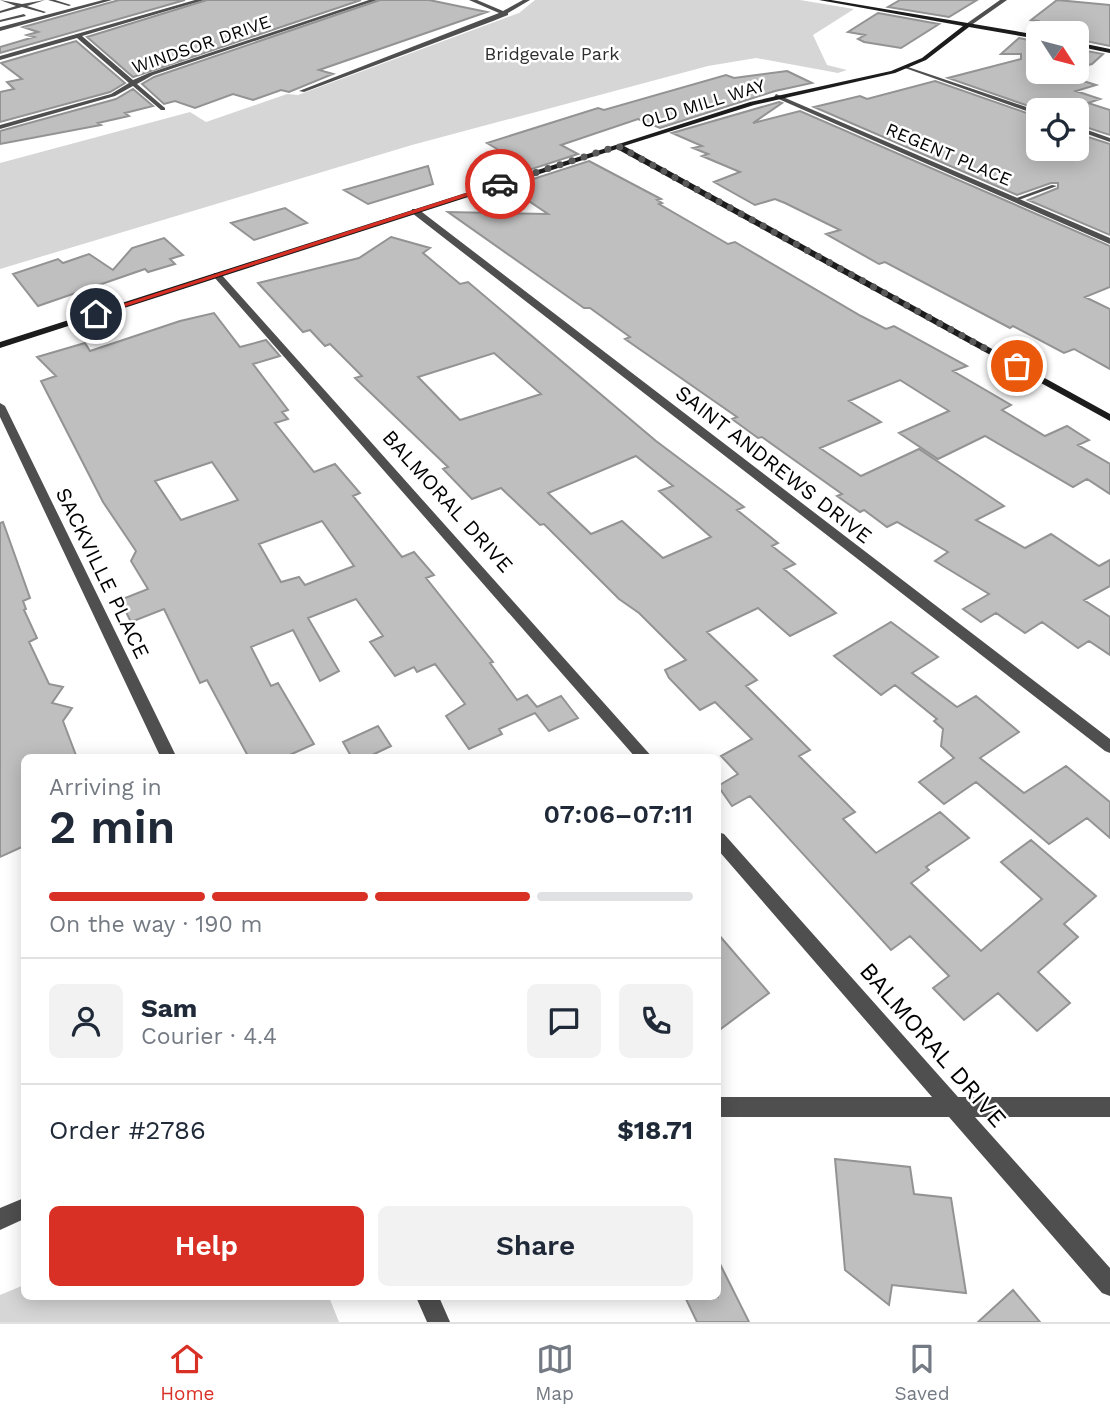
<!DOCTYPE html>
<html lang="en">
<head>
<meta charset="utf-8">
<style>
  :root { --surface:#fff; --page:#f2f2f3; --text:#1f2937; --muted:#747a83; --line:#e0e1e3; --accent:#d93025 }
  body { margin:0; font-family:"Work Sans",sans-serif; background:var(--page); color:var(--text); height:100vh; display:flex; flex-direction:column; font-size:26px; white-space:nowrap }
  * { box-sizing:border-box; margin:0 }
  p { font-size:23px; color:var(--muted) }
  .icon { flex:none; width:38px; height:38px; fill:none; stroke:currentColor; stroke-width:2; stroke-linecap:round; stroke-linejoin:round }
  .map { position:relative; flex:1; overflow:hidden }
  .details { position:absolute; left:21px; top:754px; width:700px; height:546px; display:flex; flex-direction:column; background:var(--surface); border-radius:10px; box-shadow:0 4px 18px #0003 }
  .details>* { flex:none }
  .needle { width:46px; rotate:126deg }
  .controls { position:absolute; left:1026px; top:21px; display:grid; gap:14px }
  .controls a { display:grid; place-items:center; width:63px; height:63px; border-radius:10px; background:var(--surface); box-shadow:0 4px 18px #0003; font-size:35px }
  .pin { position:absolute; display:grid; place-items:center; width:60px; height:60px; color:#fff; margin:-30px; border:4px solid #fff; border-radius:50%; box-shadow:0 2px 7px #0007 }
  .courier { position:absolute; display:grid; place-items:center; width:70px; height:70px; margin:-35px; border:5px solid #d93025; border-radius:50%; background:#fff; color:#222; box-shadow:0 2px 9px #0007 }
  .summary em { font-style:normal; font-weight:600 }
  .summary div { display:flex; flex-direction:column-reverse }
  .summary { display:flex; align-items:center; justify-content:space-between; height:119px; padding:0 28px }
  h1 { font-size:46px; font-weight:600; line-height:52px }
  .bar { display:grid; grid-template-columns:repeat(4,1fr); gap:10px 7px; align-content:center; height:84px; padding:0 28px }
  .bar i { height:9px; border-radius:5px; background:var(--line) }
  .bar .on { background:var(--accent) }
  .bar p { grid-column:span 4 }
  .line { display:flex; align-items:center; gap:18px; padding:0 28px; border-top:2px solid var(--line) }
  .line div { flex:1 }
  .round { display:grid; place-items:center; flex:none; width:74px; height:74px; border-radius:10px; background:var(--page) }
  .button { display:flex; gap:14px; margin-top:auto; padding:14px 28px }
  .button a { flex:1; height:80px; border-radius:10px; background:var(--accent); color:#fff; font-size:28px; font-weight:600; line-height:80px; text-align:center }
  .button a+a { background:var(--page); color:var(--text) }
  .dock { display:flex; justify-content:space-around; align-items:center; height:98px; border-top:2px solid var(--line); background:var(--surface); font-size:19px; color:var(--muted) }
  .dock a { display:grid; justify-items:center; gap:4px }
  .dock .on { color:var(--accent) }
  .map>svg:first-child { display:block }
</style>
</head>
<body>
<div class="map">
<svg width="1110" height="1322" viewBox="0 0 1110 1322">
  <rect width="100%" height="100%" fill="#fff"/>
  <path fill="#d6d6d6" d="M535,0H800L854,9L813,35L827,65L847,70L838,73L756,58L708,66L412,145L0,269V163L190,112L206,122L287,94L298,95L519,13Z
    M24,1285V1297H329L339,1322H0V1295Z"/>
  <path fill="#bfbfbf" stroke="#939393" stroke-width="2" fill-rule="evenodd" d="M119,0H185L0,53V47L34,37L27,35L38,32L23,27Z
    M207,0H361L133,77L87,37Z
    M380,0H429L487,12L319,70L333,74L289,92L281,90L253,100L233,94L195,108L175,101L164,104L142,84L154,77Z
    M900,0H977L949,17L888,7Z
    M1057,0L1110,5V46L1076,39V33L1028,31L1038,21L1031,20Z
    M878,13L939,24L901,48L864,42L858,39L865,35L848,32Z
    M1019,38L1038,42V72H1076V69L1085,71L1077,79L1096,85L1076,91L1100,99L1088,103L1110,110V135L1076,124V110H1040L948,78L1021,59V54H1001Z
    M76,41L125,83L110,92L0,122V92L14,89L7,82L22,79L1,63Z
    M1076,49L1103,54L1092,64L1076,68Z
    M787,71L812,83L775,91L660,128L638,119L561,145L578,154L498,180L490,174L505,164L497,149L487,143L598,108L604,110L726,75L734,78Z
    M935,81L1038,117V149H1076V133L1110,144V235L1028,200L1058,188V183H1051L1017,195L814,107L860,96L867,99Z
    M133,89L153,106L125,113L129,116L98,123L101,125L0,144V131L116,99Z
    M779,102L782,103L753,123L800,111L1110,246V287L1085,297L1110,309V369L1074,349L1064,353L1013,326L1010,328L885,262L879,264L826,234L840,230L785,203L775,199L755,205L714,182L740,172L702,156L708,154L693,148L702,146L672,133Z
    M589,161L661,199L657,200L662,203L659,204L728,244L735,242L861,316L886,329L894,326L967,366L953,371L1011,405L1002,410L1045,436L1067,426L1089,440L1078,445L1110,464V494L1087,479L1073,487L985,436L938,459L899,433L949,411L900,380L849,401L881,422L820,448L861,476L919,449L1004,506L976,520L1025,548L1051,534L1099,566L1110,560V586L1084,600L1110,617V655L1089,641L1078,648L1042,622L1025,633L996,613L981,622L963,609L989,594L935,561L948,552L897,522L887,527L864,510L860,512L837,496L842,494L762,437L758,438L732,419L737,417L625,339L630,337L590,308H584L448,212L548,214L508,187Z
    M428,166L433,184L368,204L344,190Z
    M285,208L307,223L254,240L231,223Z
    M391,237L430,248L423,253L460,284L468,282L656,441L744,507L737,510L778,543L772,546L795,564L784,569L836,613L790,636L758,608L707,632L757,680L746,686L810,750L799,756L855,812L843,819L876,853L940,812L969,838L926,867L929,870L911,883L981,951L1042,899L1001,862L1031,840L1096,896L1064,924L1078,937L1038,972L1070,1003L1037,1031L998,993L964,1020L933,988L949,976L910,936L891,950L750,796L732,806L718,786L738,774L721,756L752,739L715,702L700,710L669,678L665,670L686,660L639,613L619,599L544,524L540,525L501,488L472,499L443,469L448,467L355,378L362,376L330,344L325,346L310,330L303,332L258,283L359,258ZM494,353L541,394L460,420L418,377ZM636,456L673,486L659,491L711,537L663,558L622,521L591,534L548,493Z
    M164,238L183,255L170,259L175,264L148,272L145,269L38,306L13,274L58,259L63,263L89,254L113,270L132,248Z
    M214,313L240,347L266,340L280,356L253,364L288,410L282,412L288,419L275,423L314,472L335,464L360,493L353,496L402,557L414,552L434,575L426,578L493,662L490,663L517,700L527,695L537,707L561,696L578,718L549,731L535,713L499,729L502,734L469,749L446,716L465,704L435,664L417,672L414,667L395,676L370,642L383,636L356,599L308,618L339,671L320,681L293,630L251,647L271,686L278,683L314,744L283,758H249L207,680L200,683L164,609L131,622L120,600L148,589L131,561L136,551L103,502L41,381L56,376L37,357L85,343L90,351L180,321ZM212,462L238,500L181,520L155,481ZM322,521L354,566L305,585L299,577L281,582L259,544Z
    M3,522L30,598L23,601L26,609L24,610L37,638L29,642L49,684L63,687L52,703L72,708L63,721L77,758H24V846L0,857V523Z
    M891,622L938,657L912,673L957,707L976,696L1019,732L980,758L1024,793L1066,766L1110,802V838L1087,818L1049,844L976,782L944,804L919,782L954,758L941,746L943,729L934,721L937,719L895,685L881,695L834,656Z
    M378,726L391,746L366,758H352L343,742Z
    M718,934L769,993L718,1031Z
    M835,1159L910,1167L914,1194L951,1198L966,1293L892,1285L889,1305L845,1270Z
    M718,1260L749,1322H697L685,1297H718Z
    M1013,1290L1040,1322H978Z"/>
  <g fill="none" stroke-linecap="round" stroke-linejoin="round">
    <path fill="#4f4f4f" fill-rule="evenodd" d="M0,0L22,4L45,0L27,6L46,12L44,13L22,7L0,13V11L16,6Z
      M48,0H55L71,5L69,6Z
      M24,14L26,16L0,22V20Z
      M1052,185L1057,186L1016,201L1011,200Z"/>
    <path fill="#4f4f4f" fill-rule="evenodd" d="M103,0H112L0,31V27Z
      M195,0H204L82,36L133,80L149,73L369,0H377L153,75L137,84L165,108V110H161L133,86L115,96L0,129V125L111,94L129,83L77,38L0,60V56Z
      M469,0H477L503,11L523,0H530L508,13V15L493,21L304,92L299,91L499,13Z
      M1000,0H1007L970,26H966V24Z
      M905,66L1038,111V115L905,68Z
      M776,94L1110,238V244L774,97Z
      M1076,126L1110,138V142L1076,130Z
      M412,209H418L1110,739V753L1105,751L412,213Z
      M214,273H220L653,758H636L214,277Z
      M0,403L5,406L177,758H161L0,417Z
      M718,832L724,834L958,1097H1110V1117H975L1110,1268V1296L1102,1293L949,1117H718V1097H932L718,850Z
      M24,1198V1219L0,1230V1208Z
      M416,1297H439L450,1322H427Z"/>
    <path fill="#1c1c1c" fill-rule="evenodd" d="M819,0H831L1038,35V39L969,27L926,60L895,73L754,105L624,146L1110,414V421L617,149L0,348V342L750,102L891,71L922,58L963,26Z
      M1076,42L1110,49V53L1076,46Z"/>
  </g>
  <path fill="#d93025" d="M500,182L502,185L99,315L92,314Z"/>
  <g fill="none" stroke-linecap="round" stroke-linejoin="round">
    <path stroke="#595959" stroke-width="7" stroke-dasharray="0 12.6" d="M500,184L618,146L1017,366"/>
  </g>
  <g text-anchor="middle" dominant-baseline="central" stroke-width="5" stroke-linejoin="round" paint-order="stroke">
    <g font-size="18" fill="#000" stroke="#fff">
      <text transform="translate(201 44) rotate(-19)">WINDSOR DRIVE</text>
      <text transform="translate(703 103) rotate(-17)">OLD MILL WAY</text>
      <text transform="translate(949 154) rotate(23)">REGENT PLACE</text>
    </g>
    <g font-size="18" fill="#2d2d2d" stroke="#fff">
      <text x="552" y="53">Bridgevale Park</text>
    </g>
    <g font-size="21" fill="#000" stroke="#fff">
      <text transform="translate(774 464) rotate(38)">SAINT ANDREWS DRIVE</text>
      <text transform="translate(448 501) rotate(48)">BALMORAL DRIVE</text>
      <text transform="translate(103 573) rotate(64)">SACKVILLE PLACE</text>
    </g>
    <g font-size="24" fill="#000" stroke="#fff">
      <text transform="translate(933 1045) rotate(49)">BALMORAL DRIVE</text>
    </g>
  </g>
</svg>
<div class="controls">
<a><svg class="needle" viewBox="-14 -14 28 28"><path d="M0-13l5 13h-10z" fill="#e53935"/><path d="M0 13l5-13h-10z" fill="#747a83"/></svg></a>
<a><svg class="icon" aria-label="locate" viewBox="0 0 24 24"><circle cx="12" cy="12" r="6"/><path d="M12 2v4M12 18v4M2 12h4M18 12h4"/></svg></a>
</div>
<div class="pin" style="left:1017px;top:366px;background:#ea580c"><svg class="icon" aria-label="bag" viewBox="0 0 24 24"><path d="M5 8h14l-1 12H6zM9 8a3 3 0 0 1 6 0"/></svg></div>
<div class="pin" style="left:96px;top:314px;background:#1f2937"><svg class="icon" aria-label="home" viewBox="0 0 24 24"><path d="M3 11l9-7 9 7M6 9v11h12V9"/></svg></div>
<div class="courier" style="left:500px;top:184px"><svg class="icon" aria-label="car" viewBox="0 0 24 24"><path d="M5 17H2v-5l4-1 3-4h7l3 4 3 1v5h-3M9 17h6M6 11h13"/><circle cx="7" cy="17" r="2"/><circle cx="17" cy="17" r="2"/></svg></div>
<section class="details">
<div class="summary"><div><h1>2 min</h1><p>Arriving in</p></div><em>07:06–07:11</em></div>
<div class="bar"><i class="on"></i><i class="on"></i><i class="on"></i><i></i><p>On the way · 190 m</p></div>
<div class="line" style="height:126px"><a class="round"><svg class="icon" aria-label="person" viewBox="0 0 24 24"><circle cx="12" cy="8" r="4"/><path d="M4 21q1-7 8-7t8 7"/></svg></a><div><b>Sam</b><p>Courier · 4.4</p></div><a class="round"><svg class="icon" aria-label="chat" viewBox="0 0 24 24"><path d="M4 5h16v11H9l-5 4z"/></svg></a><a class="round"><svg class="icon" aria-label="phone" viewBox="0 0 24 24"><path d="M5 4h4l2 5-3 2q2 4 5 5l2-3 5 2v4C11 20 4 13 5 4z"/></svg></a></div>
<div class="line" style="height:91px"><div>Order #2786</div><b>$18.71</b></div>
<div class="button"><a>Help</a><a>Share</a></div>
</section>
</div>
<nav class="dock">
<a class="on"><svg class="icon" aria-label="home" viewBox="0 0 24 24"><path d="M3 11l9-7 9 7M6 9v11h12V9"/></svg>Home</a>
<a><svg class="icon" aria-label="map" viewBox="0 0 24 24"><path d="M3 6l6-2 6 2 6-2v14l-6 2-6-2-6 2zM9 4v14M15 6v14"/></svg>Map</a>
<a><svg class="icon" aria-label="saved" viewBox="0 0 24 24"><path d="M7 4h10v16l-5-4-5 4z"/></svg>Saved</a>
</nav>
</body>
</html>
